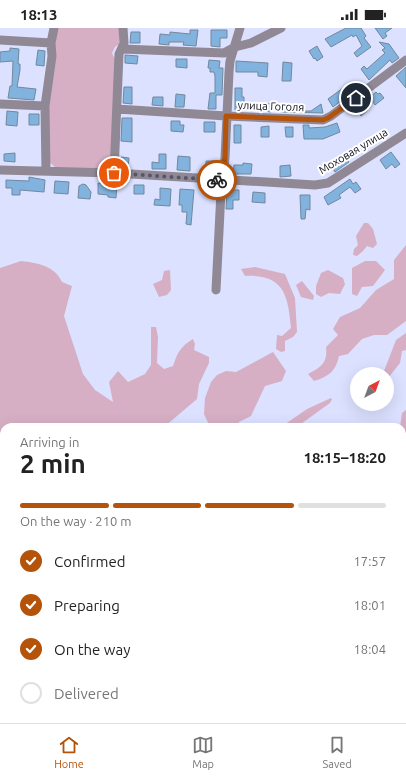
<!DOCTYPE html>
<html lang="en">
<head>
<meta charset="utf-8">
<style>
  :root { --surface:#fff; --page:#f2f2f2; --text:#222; --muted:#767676; --line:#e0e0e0; --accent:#b45309 }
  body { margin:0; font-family:Ubuntu,sans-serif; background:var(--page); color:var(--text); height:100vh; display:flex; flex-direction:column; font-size:15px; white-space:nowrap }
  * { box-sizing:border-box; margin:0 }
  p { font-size:13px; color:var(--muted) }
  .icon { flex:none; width:22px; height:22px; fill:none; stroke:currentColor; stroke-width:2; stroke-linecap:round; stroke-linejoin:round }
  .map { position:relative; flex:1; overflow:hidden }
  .panel { position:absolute; left:0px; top:395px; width:406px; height:300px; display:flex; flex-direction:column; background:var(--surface); border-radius:12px 12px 0 0; box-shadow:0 4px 16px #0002 }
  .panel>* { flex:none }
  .needle { width:26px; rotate:41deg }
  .tools { position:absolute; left:350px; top:339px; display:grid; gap:8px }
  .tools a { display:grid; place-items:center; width:44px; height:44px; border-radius:50%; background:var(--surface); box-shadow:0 4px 16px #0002; font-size:20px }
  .pin { position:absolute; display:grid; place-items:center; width:34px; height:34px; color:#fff; margin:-17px; border:2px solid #fff; border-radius:50%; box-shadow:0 1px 4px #0007 }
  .courier { position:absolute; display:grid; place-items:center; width:40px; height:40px; margin:-20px; border:3px solid #b45309; border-radius:50%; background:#fff; color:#222; box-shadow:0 1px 5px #0007 }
  .summary em { font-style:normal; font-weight:700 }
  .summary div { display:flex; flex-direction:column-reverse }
  .summary { display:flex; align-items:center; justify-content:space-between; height:68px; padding:0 20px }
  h1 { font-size:26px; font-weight:700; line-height:30px }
  .bar { display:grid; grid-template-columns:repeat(4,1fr); gap:6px 4px; align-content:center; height:48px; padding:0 20px }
  .bar i { height:5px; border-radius:3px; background:var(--line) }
  .bar .selected { background:var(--accent) }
  .bar p { grid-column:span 4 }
  ol { padding:0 20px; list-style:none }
  li { display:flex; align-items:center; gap:12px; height:44px }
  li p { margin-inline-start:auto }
  li .icon { padding:4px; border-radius:50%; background:var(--accent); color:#fff; stroke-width:4 }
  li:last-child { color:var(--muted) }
  li i { width:22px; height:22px; border:2px solid var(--line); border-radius:50% }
  .status { display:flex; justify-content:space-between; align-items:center; height:28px; padding:0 20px; background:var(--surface); direction:ltr }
  .status svg { height:11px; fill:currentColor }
  .tab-bar { display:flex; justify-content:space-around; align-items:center; height:56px; border-top:1px solid var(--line); background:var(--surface); font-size:11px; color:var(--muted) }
  .tab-bar a { display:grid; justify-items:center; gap:2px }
  .tab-bar .selected { color:var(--accent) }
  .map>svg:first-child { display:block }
</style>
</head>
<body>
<div class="status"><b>18:13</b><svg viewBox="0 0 49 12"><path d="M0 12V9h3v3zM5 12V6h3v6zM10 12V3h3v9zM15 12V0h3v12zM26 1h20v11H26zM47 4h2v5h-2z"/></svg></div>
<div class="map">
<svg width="406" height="695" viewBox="0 0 406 695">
  <rect width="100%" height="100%" fill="#dce1ff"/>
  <path fill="#d6afc5" d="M58,0H121L119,16L115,19L112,25L117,36L112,135L105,143L56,140L48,133C49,89 47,43 58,0Z
    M364,195H368L373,201L377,216L373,220L367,218L363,223L357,228L353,227L354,221L358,217L356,208Z
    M406,217V293L387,307H374L362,311L348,326L339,328C336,343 328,349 314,353L308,346C321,339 328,335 326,319L338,307L333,301L340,289L360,280L376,262L394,251V232Z
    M21,233C38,235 55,238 62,254L72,258L64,288L83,346L95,362L113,374L109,354L118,343L128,354L145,346L151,337V299H156L158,309L157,335L164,341L173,338C177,325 181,318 193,311L195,316L194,322L209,329V335L199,356L197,371L164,399H4V455H0V240Z
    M365,233H376L385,242L373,258L362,259L357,268L352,266V240Z
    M255,239L285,246L295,270L297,304L293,309L285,313V323L281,324L276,321L277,307L282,308L291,300C288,267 284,246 245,248L241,241Z
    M170,242L171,262L167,267L159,269L153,256L162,252L164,243Z
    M328,242L343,250L345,256L340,266L329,265L321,269L316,266V258L321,245Z
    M302,253L314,268L313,272L301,269L296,257Z
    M406,305V322L402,323L400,335L389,349L384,343L396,312Z
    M273,324L286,343L282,353L265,358L251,388L239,394L237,399H210L204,386L205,370L211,354L217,347L226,343L236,344Z
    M331,370L332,371L330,375L298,398L281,399L307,381Z
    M406,382V542L402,546V399H400L402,385Z
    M4,484V598L0,602V490Z
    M2,664H4V691H19L18,695H0V665Z
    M402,677L406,678V695H343L341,691H402Z
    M30,691H219L220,692L218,695H32Z
    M237,691H311L318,695L269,693L267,695H240V693L239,695H232Z"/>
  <path fill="#82b2de" stroke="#71889d" d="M346,0H361L366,8L364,10L371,19L357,29L354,25L362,18L356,7L353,9L352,7L331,19L325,11Z
    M375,0H392L385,5L387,8L383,11Z
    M190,2H198L196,18L183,17L184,14H169V17L159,16L160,6L170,7V4L190,6Z
    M211,2H227V10H220V19L211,18Z
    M131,4H140V15H130Z
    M379,14L389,16L399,30L392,35L390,32L369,52L361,41L364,38L367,41L385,25L382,22L385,20Z
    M317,18L323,29L317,33L315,30L314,31L309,23Z
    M10,20L19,21L18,36H20V42L17,59L36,61L34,72L8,70L10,58H12L13,33L0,34V24L10,23Z
    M38,22L45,23L44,38L36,37Z
    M125,27L138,28L137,36L125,35Z
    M176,31H187V40L176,39Z
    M209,32L220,33L219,40H223L222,67H216V81H208L210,65H215V48L214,44H210V40H208Z
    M236,33L268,35L267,49L258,48V44H236Z
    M283,34L292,35L291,53H282Z
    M406,39V60L396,48Z
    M124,59H132V76L123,75Z
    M354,59L356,61L333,79L328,71L343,60L347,65Z
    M235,60H242V69H244V82H235Z
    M376,64L378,66L380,65L384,70L375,77L370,69Z
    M176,66L185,67L184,79H175Z
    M153,69H163V78L152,77Z
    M262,75L272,76L271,84L262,83Z
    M358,75L361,79L363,77L368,82L361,88L353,79Z
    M321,76L323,85L282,84V78H291V83H311Z
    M7,83L18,84L17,98L6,97Z
    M29,86H39V97H29Z
    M122,90H132V114L121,113Z
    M171,93H180V97H184L183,104L171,103Z
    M204,94H215V104H204Z
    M337,95L340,104L323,111H304L303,97H309V100L325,99Z
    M234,97H241V115H234Z
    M269,98V109H261V99Z
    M285,99H293V109H286Z
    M391,124L400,136L395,140L392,136L386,141L380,132Z
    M15,125V134L4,133V126Z
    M159,126H166V141H152V134L159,135Z
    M344,126L349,134L335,144L331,138L336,135L334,133Z
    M178,128L190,129V143L177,142Z
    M121,129L129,130L128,140L120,139Z
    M206,133H214V144H206Z
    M243,135L252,136L251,146H233L234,137H243Z
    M290,137L291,148L280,149V138Z
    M29,149L45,152L44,164L20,162V167H12V160H6V152L29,153Z
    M350,151L353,156L356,154L361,161L355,165L350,159L339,167L341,170L328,177L324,169Z
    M55,153L69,154L68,166L54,165Z
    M98,155L117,157L116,170L108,169V167L98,166Z
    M83,156L86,157L91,164L90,171L78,170L79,158Z
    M134,157H144V166H134Z
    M160,160L171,161L170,178L154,177L155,171L160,172Z
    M180,161L194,162L191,197L186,196L187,184H182V177H179Z
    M227,162H239V172H233V181H226Z
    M253,164L265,165V175L252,174Z
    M300,167H310V182L306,181L305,191H301Z"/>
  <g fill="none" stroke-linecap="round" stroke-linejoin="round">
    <path stroke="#908995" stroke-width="9" d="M0,12L51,15
      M122,21L224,25L235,19L251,15L281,0
      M0,76L45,78
      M117,81L226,88L323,92L331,88L406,32
      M0,142L114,145L315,157L328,155L406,105
      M46,143L45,78L52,28L51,15L54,0
      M114,145L119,26L124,15L123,0
      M216,262L221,164L225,130L229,44L230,33L240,0"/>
  </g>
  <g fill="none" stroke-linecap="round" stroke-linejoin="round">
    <path stroke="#545768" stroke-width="4" stroke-dasharray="0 7.2" d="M114,145L217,152"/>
    <path stroke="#b45309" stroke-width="5" d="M217,152H222L225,130L226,88L323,92L328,90L356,70"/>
  </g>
  <g text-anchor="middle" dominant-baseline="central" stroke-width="4" stroke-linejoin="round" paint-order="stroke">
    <g font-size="11" fill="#0b0c16" stroke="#fff">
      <text transform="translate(271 78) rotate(2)">улица Гоголя</text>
      <text transform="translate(353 123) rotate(-31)">Моховая улица</text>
    </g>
  </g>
</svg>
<div class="tools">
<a><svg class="needle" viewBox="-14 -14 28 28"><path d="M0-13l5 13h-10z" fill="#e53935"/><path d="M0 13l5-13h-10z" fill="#767676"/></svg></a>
</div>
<div class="pin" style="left:114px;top:145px;background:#ea580c"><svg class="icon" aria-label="bag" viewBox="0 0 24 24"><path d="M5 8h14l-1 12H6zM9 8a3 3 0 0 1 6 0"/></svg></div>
<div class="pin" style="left:356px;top:70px;background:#1f2937"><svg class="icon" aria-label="home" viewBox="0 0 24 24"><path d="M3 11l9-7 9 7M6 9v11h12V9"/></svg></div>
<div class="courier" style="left:217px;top:152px"><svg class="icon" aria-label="bike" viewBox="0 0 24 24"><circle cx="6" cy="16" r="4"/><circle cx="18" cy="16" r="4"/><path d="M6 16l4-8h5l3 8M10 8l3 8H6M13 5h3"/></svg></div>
<section class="panel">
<div class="summary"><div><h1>2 min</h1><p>Arriving in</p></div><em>18:15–18:20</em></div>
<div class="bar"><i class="selected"></i><i class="selected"></i><i class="selected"></i><i></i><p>On the way · 210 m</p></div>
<ol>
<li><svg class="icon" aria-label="check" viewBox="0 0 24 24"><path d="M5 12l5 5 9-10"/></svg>Confirmed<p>17:57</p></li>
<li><svg class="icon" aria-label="check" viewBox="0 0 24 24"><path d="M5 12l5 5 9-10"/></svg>Preparing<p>18:01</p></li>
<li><svg class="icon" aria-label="check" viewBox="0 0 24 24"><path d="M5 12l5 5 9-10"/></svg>On the way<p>18:04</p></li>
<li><i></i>Delivered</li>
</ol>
</section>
</div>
<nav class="tab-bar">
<a class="selected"><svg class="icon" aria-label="home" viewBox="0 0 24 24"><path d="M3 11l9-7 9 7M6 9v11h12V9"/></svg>Home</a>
<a><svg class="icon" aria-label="map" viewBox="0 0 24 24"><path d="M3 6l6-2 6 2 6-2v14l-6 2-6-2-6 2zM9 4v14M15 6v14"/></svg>Map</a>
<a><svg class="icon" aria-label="saved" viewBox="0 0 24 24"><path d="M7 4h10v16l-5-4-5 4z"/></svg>Saved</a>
</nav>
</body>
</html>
